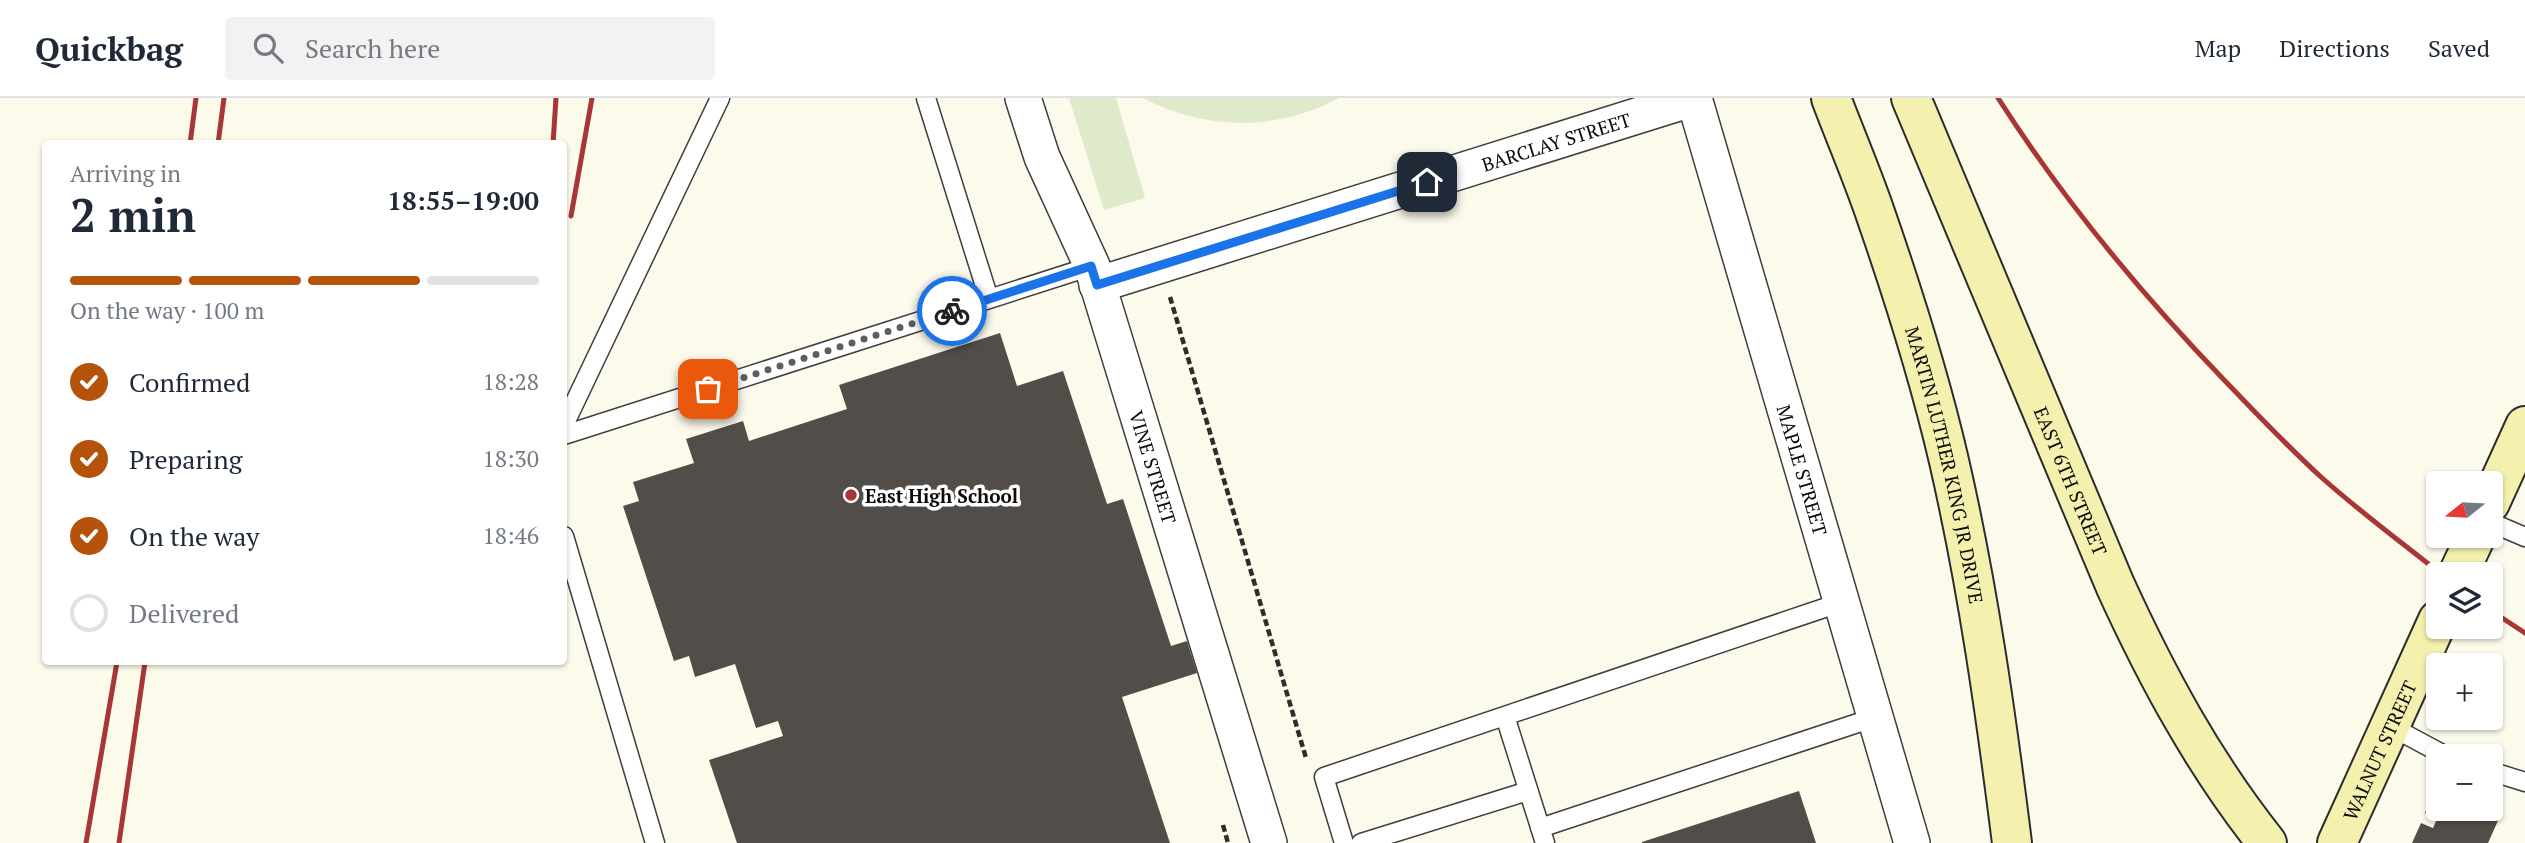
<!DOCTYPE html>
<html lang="en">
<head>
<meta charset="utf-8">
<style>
  :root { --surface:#fff; --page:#f2f2f3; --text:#1f2937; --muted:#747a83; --line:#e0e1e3; --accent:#b45309 }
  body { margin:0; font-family:"PT Serif",serif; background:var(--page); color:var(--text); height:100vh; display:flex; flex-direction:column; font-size:26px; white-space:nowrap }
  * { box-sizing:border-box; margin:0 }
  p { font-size:23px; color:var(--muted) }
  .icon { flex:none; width:38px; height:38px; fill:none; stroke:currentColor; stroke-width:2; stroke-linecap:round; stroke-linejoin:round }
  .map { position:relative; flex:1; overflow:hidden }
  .panel { position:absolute; left:42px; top:42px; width:525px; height:525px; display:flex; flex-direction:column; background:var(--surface); border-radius:7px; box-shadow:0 2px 5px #0004 }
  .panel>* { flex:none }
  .needle { width:46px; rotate:252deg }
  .fabs { position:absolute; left:2426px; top:373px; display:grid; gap:14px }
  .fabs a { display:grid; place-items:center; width:77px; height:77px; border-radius:7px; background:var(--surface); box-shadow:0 2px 5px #0004; font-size:35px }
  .pin { position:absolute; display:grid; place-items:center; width:60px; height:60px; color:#fff; margin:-30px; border-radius:14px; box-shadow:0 4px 10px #0006 }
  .courier { position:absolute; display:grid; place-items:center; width:70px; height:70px; margin:-35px; border:5px solid #1a73e8; border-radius:50%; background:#fff; color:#222; box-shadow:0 2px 9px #0007 }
  .overview em { font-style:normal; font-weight:700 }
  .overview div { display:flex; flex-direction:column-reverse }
  .overview { display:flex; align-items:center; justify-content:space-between; height:119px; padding:0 28px }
  h1 { font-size:46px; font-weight:700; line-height:52px }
  .bar { display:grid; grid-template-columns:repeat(4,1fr); gap:10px 7px; align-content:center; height:84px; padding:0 28px }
  .bar i { height:9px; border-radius:5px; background:var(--line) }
  .bar .selected { background:var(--accent) }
  .bar p { grid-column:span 4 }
  ol { padding:0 28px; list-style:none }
  li { display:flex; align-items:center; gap:21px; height:77px }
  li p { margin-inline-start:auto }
  li .icon { padding:7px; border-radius:50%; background:var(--accent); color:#fff; stroke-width:4 }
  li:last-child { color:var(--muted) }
  li i { width:38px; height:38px; border:4px solid var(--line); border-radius:50% }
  header { display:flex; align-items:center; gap:42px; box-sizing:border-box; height:98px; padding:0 35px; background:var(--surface); border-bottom:2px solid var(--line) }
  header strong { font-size:33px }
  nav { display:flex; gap:38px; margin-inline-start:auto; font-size:24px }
  .search { width:490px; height:63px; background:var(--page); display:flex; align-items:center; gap:18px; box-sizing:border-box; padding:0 24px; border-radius:7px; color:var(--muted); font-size:26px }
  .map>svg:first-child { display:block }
</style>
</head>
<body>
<header>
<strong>Quickbag</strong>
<div class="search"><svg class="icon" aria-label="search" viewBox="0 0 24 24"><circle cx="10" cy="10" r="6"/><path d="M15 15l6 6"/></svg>Search here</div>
<nav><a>Map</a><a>Directions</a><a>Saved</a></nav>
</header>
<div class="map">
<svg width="2525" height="745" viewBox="0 0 2525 745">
  <rect width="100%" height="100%" fill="#fcfaeb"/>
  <path fill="#deeaca" d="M1069,0H1116L1145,100L1104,112Z
    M1143,0H1339C1278,33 1205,33 1143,0Z"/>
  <path fill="#524d49" d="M1000,235L1017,288L1063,273L1107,406L1123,401L1171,548L1187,543L1197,575L1122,599L1170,745H737L709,662L783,638L778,623L756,630L735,566L695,579L689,558L674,563L623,408L639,403L633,384L694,365L686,341L743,323L749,343L847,311L839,287Z
    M2435,692L2438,693V710H2489L2501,716L2488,745H2412L2421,725L2433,730L2437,721L2425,715Z
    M1799,693L1816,745H1642V744Z"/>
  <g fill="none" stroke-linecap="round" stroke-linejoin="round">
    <g stroke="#3e3e3e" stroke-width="21">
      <path id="lane" d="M926,0L989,201
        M564,327L720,0
        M564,337L1092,168
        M2490,424L2525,439
        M564,438L655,745
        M1505,618L1545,745
        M2390,628L2446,658
        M2490,673L2525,684
        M1540,730L1876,619
        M1344,745L1324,679L1842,504
        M1361,745L1528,693"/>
    </g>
    <g stroke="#3e3e3e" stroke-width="38">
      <g id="street">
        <path id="s1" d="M1023,0L1042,59L1092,168L1269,745"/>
        <path id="s2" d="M1097,187L1694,0L1912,745"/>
      </g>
    </g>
    <g stroke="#2d2d2d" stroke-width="42">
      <g id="secondary">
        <path id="s3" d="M1831,0C1845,37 1860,72 1873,109C1902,192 1929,277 1949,363C1978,489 1996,617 2012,745"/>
        <path id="s4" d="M1911,0L2115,487C2157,579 2204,666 2267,745"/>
        <path d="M2490,405L2525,328"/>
        <path d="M2458,476L2476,438"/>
        <path id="s5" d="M2337,745L2438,522"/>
      </g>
    </g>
    <path stroke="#2d2d2d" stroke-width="4.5" stroke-dasharray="7 3.5" stroke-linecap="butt" d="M1170,199L1306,660
      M1223,727L1228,745"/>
    <use href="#lane" stroke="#fff" stroke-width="18"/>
    <use href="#street" stroke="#fff" stroke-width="35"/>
    <use href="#secondary" stroke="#f4f0ae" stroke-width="38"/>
    <path stroke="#a83636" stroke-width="5" d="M1998,0C2064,103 2142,197 2227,285C2258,317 2288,349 2321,379C2359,413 2401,444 2441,476
      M190,46L196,0
      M218,46L224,0
      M553,46L556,0
      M571,118L592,0
      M2490,512L2525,535
      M86,745L117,564
      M119,745L145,564"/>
  </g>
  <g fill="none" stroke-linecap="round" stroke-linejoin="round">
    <path stroke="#5f5f59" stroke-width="7" stroke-dasharray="0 12.6" d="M708,291L952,213"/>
    <path stroke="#1a73e8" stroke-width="9" d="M952,213L1091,168L1097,187L1427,84"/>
  </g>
  <circle fill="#a83636" stroke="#fff" stroke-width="2.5" cx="851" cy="397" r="7"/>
  <g text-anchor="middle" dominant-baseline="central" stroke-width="7" stroke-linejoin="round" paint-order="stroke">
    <g font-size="19" fill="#0b0b0b" stroke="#fff">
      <text stroke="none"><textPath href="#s2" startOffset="481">BARCLAY STREET</textPath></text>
      <text stroke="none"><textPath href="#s3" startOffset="385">MARTIN LUTHER KING JR DRIVE</textPath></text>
      <text stroke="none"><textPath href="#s1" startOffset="392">VINE STREET</textPath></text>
      <text stroke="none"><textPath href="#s2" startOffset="1013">MAPLE STREET</textPath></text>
      <text stroke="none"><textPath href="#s4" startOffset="415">EAST 6TH STREET</textPath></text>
      <text stroke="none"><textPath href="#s5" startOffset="102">WALNUT STREET</textPath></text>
    </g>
    <g font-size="19" font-weight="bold" fill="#0b0b0b" stroke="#fff" text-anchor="start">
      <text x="865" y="397">East High School</text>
    </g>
  </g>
</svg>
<div class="fabs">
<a><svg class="needle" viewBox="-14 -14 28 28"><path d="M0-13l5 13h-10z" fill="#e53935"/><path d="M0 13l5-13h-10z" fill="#747a83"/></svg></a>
<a><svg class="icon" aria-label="layers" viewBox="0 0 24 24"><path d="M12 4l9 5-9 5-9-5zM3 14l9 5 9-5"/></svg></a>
<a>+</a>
<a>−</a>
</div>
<div class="pin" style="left:708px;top:291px;background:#ea580c"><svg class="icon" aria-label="bag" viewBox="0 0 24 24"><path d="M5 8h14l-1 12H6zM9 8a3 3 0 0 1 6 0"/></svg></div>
<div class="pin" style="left:1427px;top:84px;background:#1f2937"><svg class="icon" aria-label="home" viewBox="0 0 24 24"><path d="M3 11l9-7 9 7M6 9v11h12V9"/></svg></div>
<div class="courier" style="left:952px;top:213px"><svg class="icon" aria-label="bike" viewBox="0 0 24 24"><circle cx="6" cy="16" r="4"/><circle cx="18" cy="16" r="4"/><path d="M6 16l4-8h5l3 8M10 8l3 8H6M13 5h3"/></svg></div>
<section class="panel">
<div class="overview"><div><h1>2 min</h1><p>Arriving in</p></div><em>18:55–19:00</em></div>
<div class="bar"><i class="selected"></i><i class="selected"></i><i class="selected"></i><i></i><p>On the way · 100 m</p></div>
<ol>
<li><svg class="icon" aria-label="check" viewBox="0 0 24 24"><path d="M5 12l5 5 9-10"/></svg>Confirmed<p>18:28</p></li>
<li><svg class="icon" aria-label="check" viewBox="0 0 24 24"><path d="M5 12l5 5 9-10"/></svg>Preparing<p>18:30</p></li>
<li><svg class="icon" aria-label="check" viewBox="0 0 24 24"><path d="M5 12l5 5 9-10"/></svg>On the way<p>18:46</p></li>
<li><i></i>Delivered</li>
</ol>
</section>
</div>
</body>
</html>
